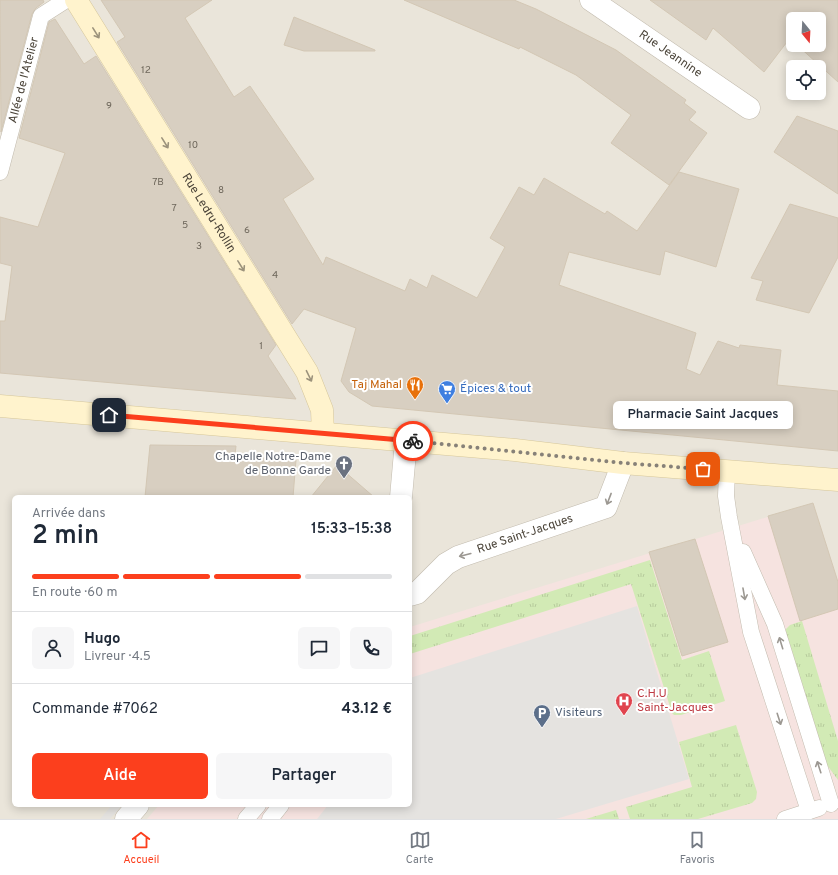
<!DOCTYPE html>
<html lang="fr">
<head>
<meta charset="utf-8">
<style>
  :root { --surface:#fff; --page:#f6f6f7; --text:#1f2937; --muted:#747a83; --line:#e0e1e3; --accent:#fc3f1d }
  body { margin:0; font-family:Overpass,sans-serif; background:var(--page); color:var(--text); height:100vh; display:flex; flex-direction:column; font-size:15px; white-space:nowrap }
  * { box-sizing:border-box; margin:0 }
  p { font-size:13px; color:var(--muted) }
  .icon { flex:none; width:22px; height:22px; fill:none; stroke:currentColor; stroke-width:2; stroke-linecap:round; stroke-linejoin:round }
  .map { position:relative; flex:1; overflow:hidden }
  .side { position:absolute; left:12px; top:495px; width:400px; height:312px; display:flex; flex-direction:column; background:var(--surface); border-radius:6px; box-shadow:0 2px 10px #0003 }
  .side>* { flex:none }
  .needle { width:26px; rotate:162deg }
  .controls { position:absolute; left:786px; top:12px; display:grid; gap:8px }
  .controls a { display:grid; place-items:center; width:40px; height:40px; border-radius:6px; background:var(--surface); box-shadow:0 2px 10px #0003; font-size:20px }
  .pin { position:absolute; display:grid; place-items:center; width:34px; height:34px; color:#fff; margin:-17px; border-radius:8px; box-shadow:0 2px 6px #0006 }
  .courier { position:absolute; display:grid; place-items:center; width:40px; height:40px; margin:-20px; border:3px solid #fc3f1d; border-radius:50%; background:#fff; color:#222; box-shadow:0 1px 5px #0007 }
  .bubble { position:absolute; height:28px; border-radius:6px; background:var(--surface); box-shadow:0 2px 10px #0003; font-size:13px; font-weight:600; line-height:28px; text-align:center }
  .overview em { font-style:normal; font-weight:600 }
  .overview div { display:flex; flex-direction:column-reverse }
  .overview { display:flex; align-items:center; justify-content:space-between; height:68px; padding:0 20px }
  h1 { font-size:26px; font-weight:600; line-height:30px }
  .bar { display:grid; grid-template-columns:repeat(4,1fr); gap:6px 4px; align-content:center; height:48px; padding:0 20px }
  .bar i { height:5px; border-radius:3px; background:var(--line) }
  .bar .current { background:var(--accent) }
  .bar p { grid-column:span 4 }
  .line { display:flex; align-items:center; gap:10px; padding:0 20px; border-top:1px solid var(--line) }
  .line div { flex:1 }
  .round { display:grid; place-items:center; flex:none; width:42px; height:42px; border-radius:6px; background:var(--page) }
  .action { display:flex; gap:8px; margin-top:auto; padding:8px 20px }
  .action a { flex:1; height:46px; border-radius:6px; background:var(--accent); color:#fff; font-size:16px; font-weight:600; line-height:46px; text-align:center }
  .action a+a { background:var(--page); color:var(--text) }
  .menu { display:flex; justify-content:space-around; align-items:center; height:56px; border-top:1px solid var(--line); background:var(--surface); font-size:11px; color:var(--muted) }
  .menu a { display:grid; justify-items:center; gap:2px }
  .menu .current { color:var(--accent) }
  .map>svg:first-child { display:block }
</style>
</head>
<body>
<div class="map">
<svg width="838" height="819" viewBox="0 0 838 819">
  <defs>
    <pattern id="grass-tufts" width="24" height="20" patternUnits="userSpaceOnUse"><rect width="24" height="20" fill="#d2eab5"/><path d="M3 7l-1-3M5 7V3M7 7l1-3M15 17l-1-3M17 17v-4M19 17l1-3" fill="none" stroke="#b6ca9c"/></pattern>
  </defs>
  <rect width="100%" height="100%" fill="#f6f3ec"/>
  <path fill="#eae5da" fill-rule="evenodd" d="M0,0H838V819H0ZM793,19H819V45H793ZM793,67H819V93H793ZM14,497H410V805H14Z"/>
  <path fill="#f6e3e0" d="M813,503L838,582V819H147L159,805H410V627Z"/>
  <path fill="url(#grass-tufts)" d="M650,560L682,660L709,651L725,701L681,715H674L672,713L631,584L410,654V636Z
    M802,621L838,741V780L827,765L786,632V629L790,625Z
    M736,725L757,792L756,799L752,803L698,819H630L626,807L692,787L679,742Z
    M616,810L619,819H586Z"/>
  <path fill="#e5e3e0" d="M637,606L689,779L556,819H317L328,805H410V678Z
    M112,805H122L110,819H100Z"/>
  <path fill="#d8cfc1" stroke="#d3c7b4" d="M0,0H43L44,2L36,8L32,14L1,132Z
    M101,0H212L185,18L234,97L250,86L314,179L283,199L323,265L326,257L405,291L410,279L427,288L432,275L477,298L505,247L490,238L519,187L534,195L544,178L605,214L607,211L637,231L679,172L739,189L716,267L665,251L660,275L569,252L559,285L696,333L686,369L700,375L718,341L739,348L740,345L781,350L777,385L838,391V451L372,406L349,392L341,381L356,328L304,309L292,324L117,42L125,37Z
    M404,0H514L536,9L616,50L686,100L684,103L696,112L689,120L707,133L669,185L611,143L631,115L576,75L520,47L519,49Z
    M650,0H838V82L797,45H819V19H793V41L790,38L764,72L713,28L706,40Z
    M294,17L375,50V51H304L284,45Z
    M55,19L84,64L96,56L276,345L268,356L296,399L0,373V321H5L12,266L0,263V217L38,227L65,153L19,138L49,22Z
    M797,116L838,131V194L774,152Z
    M790,204L838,218V257L809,313L756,300L763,281L751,278Z
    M150,445L236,446L235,455L296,460L293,497H145Z
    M337,465L374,497H311Z
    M813,503L838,582V609L800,621L768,516Z
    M695,539L728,642L682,656L649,552Z"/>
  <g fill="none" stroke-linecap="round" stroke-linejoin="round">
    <g stroke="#c2bbae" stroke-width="17">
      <g id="service">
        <path id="s1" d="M0,172L41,16L66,0"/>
        <path d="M727,471L726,496L729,517L751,632L809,811"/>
        <path d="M743,552L775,624L831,804"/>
        <path d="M246,819L258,805"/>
        <path d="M270,819L281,805"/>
        <path d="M785,819L819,808"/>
      </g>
    </g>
    <g stroke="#c2bbae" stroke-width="23">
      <g id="minor">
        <path id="s2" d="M591,0L749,108"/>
        <path d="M401,497L406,441"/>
        <path id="s3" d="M410,595L417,593L446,564L458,557L606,507L623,463"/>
        <path d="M126,819L138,805"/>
      </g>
    </g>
    <g stroke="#d6c79b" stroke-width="23">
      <g id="secondary">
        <path id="s4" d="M76,0L307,372L322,410L323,433"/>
        <path d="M0,406L515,450L623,463L838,480"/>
      </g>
    </g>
    <use href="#service" stroke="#fff" stroke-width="16"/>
    <use href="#minor" stroke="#fff" stroke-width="22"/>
    <use href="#secondary" stroke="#fff3cd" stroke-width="22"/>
  </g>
  <defs><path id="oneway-shaft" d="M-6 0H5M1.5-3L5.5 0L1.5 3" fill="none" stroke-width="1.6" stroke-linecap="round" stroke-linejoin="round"/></defs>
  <g stroke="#9c937c">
    <use href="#oneway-shaft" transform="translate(96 33) rotate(58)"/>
    <use href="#oneway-shaft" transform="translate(165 143) rotate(58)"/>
    <use href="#oneway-shaft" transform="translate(241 266) rotate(58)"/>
    <use href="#oneway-shaft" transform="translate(309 376) rotate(64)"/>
  </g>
  <g stroke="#9c9892">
    <use href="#oneway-shaft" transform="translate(609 499) rotate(111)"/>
    <use href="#oneway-shaft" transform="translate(465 555) rotate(166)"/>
    <use href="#oneway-shaft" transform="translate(744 594) rotate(80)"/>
    <use href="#oneway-shaft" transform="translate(781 643) rotate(-107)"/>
    <use href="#oneway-shaft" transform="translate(779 719) rotate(72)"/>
    <use href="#oneway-shaft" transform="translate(819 767) rotate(-108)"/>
  </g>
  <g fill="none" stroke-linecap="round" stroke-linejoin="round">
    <path stroke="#878178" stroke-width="4" stroke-dasharray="0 7.2" d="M413,441L623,463L703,469"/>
    <path stroke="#fc3f1d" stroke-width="5" d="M109,415L413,441"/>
  </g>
  <defs>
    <g id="restaurant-pin" transform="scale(0.9)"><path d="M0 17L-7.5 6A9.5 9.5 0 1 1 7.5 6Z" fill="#e8710a" stroke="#fff"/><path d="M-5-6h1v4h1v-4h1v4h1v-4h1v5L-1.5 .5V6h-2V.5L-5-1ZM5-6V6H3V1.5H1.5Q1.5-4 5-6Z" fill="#fff"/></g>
    <g id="supermarket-pin" transform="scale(0.9)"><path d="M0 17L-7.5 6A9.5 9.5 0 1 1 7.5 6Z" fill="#3f7fe0" stroke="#fff"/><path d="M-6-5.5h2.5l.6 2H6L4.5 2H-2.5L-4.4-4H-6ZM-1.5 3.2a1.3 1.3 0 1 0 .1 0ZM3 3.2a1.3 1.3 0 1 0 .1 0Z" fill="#fff"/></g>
    <g id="church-pin" transform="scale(0.9)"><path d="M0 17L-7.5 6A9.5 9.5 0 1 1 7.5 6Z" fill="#6b7280" stroke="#fff"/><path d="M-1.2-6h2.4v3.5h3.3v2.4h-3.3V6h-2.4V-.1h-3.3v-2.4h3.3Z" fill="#fff"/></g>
    <g id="hospital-pin" transform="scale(0.9)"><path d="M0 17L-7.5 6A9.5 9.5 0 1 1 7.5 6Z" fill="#e0444e" stroke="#fff"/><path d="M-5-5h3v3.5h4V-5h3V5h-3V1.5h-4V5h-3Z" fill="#fff"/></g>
    <g id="parking-pin" transform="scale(0.9)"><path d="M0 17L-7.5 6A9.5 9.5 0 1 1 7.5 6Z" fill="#5c6f8a" stroke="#fff"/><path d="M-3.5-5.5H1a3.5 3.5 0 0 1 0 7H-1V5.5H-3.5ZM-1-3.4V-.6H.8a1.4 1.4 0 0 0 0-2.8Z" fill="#fff"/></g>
  </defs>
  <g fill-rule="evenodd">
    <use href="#restaurant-pin" x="415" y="385"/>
    <use href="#supermarket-pin" x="447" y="389"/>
    <use href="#church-pin" x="344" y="464"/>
    <use href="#hospital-pin" x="624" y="701"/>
    <use href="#parking-pin" x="542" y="713"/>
  </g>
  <g text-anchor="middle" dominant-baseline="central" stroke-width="4" stroke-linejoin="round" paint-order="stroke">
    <g font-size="10" fill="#6e675b">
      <text x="146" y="70">12</text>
      <text x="109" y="106">9</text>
      <text x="193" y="145">10</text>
      <text x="158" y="182">7B</text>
      <text x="221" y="190">8</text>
      <text x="174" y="208">7</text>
      <text x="185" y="225">5</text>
      <text x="247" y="230">6</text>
      <text x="199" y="246">3</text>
      <text x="275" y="275">4</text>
      <text x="261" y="346">1</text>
    </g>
    <g font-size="12" fill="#4b4439" stroke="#fff">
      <text stroke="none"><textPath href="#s2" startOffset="96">Rue Jeannine</textPath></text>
      <text stroke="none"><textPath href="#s1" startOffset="95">Allée de l'Atelier</textPath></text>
      <text stroke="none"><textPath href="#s4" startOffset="251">Rue Ledru-Rollin</textPath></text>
      <text stroke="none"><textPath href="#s3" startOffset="133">Rue Saint-Jacques</textPath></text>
    </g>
    <g font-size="12" fill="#c56008" stroke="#fff" text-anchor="end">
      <text x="402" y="385">Taj Mahal</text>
    </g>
    <g font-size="12" fill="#366cbe" stroke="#fff" text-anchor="start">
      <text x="460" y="389">Épices &amp; tout</text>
    </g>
    <g font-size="12" fill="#5b616d" stroke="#fff" text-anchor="end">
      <text x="331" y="457">Chapelle Notre-Dame<tspan x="331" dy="14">de Bonne Garde</tspan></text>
    </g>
    <g font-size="12" fill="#be3a42" stroke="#fff" text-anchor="start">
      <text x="637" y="694">C.H.U<tspan x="637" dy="14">Saint-Jacques</tspan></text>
    </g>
    <g font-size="12" fill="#4e5e75" stroke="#fff" text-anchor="start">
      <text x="555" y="713">Visiteurs</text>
    </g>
  </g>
</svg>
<div class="controls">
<a><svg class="needle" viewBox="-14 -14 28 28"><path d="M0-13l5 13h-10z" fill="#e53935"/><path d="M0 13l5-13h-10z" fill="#747a83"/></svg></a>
<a><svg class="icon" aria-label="locate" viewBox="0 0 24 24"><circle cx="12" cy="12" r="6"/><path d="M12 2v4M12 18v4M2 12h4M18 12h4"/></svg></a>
</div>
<div class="pin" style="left:703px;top:469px;background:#ea580c"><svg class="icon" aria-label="bag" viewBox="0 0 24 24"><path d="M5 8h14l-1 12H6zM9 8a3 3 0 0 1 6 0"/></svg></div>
<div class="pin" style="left:109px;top:415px;background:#1f2937"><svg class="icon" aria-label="home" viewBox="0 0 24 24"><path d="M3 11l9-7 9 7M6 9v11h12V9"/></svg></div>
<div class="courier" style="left:413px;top:441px"><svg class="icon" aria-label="bike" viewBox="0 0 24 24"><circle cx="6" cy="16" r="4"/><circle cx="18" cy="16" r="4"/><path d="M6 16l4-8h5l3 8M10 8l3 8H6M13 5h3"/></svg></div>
<div class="bubble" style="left:613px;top:401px;width:180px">Pharmacie Saint Jacques</div>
<section class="side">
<div class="overview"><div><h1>2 min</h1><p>Arrivée dans</p></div><em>15:33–15:38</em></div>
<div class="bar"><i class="current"></i><i class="current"></i><i class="current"></i><i></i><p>En route · 60 m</p></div>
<div class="line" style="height:72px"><a class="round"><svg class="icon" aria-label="person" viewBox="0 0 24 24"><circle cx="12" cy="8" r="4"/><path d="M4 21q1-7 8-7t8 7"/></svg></a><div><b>Hugo</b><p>Livreur · 4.5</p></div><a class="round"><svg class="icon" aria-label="chat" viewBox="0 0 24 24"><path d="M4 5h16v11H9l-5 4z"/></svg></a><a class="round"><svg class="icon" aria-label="phone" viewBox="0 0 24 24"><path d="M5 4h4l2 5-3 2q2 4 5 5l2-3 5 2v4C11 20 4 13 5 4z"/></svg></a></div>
<div class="line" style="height:52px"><div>Commande #7062</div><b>43.12 €</b></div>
<div class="action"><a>Aide</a><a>Partager</a></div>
</section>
</div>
<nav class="menu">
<a class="current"><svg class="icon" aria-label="home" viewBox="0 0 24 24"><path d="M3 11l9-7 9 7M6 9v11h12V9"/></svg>Accueil</a>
<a><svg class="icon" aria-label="map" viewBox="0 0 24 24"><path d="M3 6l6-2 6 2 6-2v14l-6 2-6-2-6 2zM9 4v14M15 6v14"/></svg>Carte</a>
<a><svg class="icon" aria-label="saved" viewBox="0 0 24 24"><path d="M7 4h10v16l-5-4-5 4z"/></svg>Favoris</a>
</nav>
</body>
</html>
